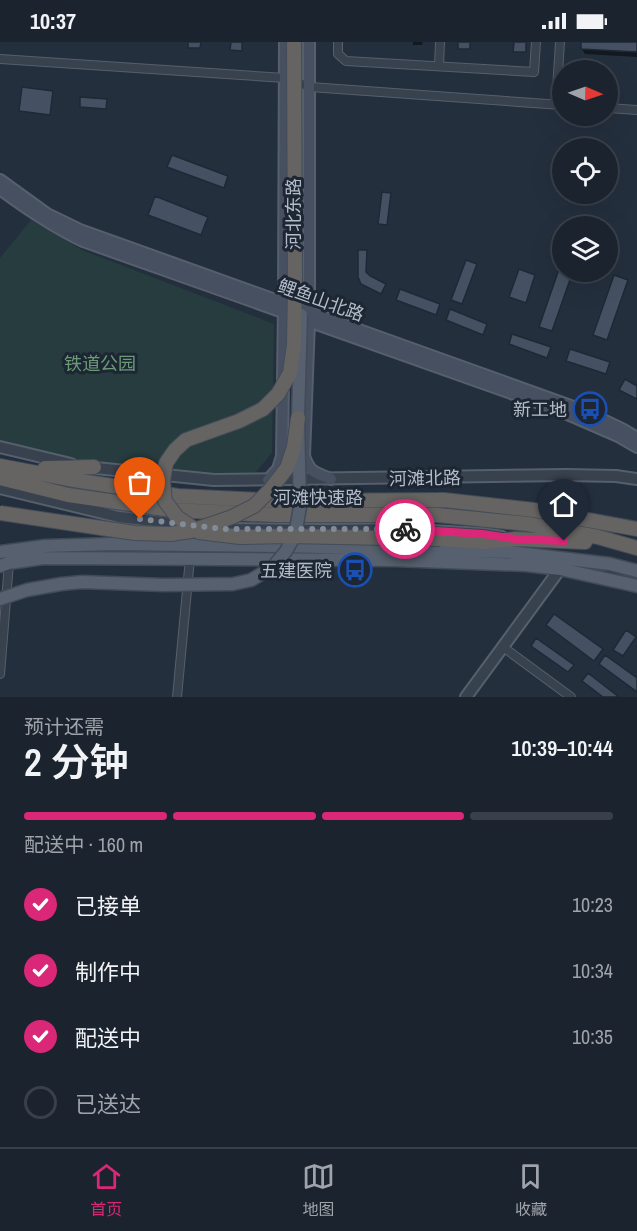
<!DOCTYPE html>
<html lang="zh">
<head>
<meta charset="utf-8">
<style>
  :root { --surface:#1b232e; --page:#242b36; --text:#f1f3f6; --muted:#a0a4aa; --line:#39404a; --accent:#db2777 }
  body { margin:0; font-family:"Archivo Narrow","Noto Sans SC",sans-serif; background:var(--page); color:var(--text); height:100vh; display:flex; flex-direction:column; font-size:22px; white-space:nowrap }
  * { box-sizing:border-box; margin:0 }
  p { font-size:20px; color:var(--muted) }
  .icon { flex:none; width:33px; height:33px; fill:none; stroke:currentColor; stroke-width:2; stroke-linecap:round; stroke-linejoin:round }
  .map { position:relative; height:655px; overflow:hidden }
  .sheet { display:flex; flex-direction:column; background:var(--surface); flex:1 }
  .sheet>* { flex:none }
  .needle { width:39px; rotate:92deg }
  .buttons { position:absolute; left:552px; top:18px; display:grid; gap:12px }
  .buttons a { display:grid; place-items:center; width:66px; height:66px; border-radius:50%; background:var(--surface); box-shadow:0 6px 24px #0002,0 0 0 2px var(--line); font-size:30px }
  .pin { position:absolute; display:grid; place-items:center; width:51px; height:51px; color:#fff; margin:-62px -26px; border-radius:50% 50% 50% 0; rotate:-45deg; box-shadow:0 0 6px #0007 }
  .pin .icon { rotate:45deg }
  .courier { position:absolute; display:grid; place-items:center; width:60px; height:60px; margin:-30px; border:4px solid #db2777; border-radius:50%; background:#fff; color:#222; box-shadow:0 2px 8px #0007 }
  .summary em { font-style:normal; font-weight:600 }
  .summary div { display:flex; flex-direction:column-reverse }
  .summary { display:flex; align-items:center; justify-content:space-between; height:102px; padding:0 24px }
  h1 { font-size:39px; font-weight:600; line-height:45px }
  .bar { display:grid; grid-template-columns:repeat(4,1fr); gap:9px 6px; align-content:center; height:72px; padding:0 24px }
  .bar i { height:8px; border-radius:4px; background:var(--line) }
  .bar .selected { background:var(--accent) }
  .bar p { grid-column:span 4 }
  ol { padding:0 24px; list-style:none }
  li { display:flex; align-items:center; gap:18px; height:66px }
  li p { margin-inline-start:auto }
  li .icon { padding:6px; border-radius:50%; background:var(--accent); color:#fff; stroke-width:4 }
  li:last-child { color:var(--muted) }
  li i { width:33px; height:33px; border:3px solid var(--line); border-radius:50% }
  .status { display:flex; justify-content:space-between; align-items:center; height:42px; padding:0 30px; background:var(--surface); direction:ltr }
  .status svg { height:16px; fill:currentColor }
  .menu { display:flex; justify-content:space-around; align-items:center; height:84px; border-top:2px solid var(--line); background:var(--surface); font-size:16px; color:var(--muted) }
  .menu a { display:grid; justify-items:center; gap:3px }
  .menu .selected { color:var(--accent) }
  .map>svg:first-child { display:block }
</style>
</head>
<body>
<div class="status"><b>10:37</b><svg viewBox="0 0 49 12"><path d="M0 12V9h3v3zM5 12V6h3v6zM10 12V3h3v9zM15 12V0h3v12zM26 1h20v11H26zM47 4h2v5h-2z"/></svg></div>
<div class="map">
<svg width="637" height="655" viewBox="0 0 637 655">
  <rect width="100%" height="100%" fill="#242f3e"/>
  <path fill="#263c3f" d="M31,178L82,208L274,282L272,411L255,431H204L72,418L0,399V216Z"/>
  <path fill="#0007" d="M413,0H423L422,3H413Z
    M582,0H637V15L585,12L582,7Z"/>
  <path fill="#455162" stroke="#1f2835" stroke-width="1.5" d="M188,0H201L200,6H188Z
    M231,0H242V9L230,8Z
    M458,0H470V7H458Z
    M514,0H526V10H513Z
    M581,0H637V10L581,7Z
    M22,45L53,49L50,73L19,69Z
    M80,55L107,57L106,67L80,65Z
    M172,113L228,134L224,146L167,125Z
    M382,150L391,151L387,183L378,182Z
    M155,154L208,175L201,193L148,173Z
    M358,208H367L366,230L370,234L386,242L381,252L361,242L358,235Z
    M466,218L477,222L462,262L451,258Z
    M519,227L535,233L526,261L509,255Z
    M559,227L562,230L572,232L552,289L539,285Z
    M614,233L628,238L607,298L593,293Z
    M400,247L440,262L436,273L396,258Z
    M450,267L487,282L483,293L446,278Z
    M512,292L551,305L547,316L509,302Z
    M570,307L610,320L606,332L566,319Z
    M625,337L637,344V357L619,348Z
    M554,572L603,607L594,619L546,583Z
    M626,588L636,595L623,614L613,608Z
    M536,596L574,623L568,630L531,604Z
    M605,613L637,636V650L599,622Z
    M588,631L619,655H603L582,639Z"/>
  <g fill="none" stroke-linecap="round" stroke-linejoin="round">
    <g stroke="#565f6c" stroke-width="10">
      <path id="minor" d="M338,0V12L346,19L534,30L536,0
        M0,17L285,36L310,45L562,63
        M439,24L440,0
        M556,63L560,0
        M608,66L637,68
        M503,605L571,655
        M0,632L9,521
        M177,655L190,516"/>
    </g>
    <g stroke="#565f6c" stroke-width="14">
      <path id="tertiary" d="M0,405L71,422
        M86,425L214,438L567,433L616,434L637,437
        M0,446L119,475L188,483
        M218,487L327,488L398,487L483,492L502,495
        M466,655L560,527"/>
    </g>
    <g stroke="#565f6c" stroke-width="14">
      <path id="secondary" d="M309,0V279L304,414C310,431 315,431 331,437
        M0,138L47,172L80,188L582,368L622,387L637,396
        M0,147C27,167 52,184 83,199L556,367L618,394L637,405
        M268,438L278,427L282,414L284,262L285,0"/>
    </g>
    <g stroke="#414a57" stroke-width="15">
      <path id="primary" d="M0,510L45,504L113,502L281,504L510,510L610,522L637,529
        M0,524L9,521L43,516L395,518L526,523L560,527L637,544"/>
    </g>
    <g stroke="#434c59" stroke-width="16">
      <path id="trunk" d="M0,424L74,438L178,454L281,459L444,458L534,468L637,487
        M45,426L94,425
        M0,436L68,453L172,468L274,473H437L528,482L598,495L637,506
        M440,497L485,500L515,497L585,500"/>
    </g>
    <use href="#minor" stroke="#38414e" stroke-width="8"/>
    <use href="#tertiary" stroke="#38414e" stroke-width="10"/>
    <use href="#secondary" stroke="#465061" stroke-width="10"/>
    <use href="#primary" stroke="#56606e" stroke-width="12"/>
    <use href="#trunk" stroke="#656462" stroke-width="14"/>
    <g stroke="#414a57" stroke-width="15" stroke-linecap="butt">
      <path id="primary-bridge" d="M0,557L27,548L61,542L82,540L164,543L233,542L251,538L273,525L286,509L295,493L300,465L298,376L301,273"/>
    </g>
    <g stroke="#434c59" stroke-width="16" stroke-linecap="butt">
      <path id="trunk-bridge" d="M294,0L295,244L294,303L290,331L278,352L263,367L239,379L186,398L175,408L166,421L163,439L165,459L177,475L199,490L240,495L287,494L440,497
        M0,471L135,491L170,492L191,489L232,475L254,464L270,448L287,426L294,405L298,376"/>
    </g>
    <use href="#primary-bridge" stroke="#56606e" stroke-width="12"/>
    <use href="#trunk-bridge" stroke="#656462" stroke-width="14"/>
  </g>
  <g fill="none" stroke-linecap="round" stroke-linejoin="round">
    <path stroke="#828b98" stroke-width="6" stroke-dasharray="0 10.8" d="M140,477L223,487H405"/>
    <path stroke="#db2777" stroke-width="8" d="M405,487L483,492L515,497L564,499"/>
  </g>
  <defs>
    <g id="bus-ring" transform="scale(1.725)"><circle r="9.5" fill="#1d2633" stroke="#1a4fb4" stroke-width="1.5"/><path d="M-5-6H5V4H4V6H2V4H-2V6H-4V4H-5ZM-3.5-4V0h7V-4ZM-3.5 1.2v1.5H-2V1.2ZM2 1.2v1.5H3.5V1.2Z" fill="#1a4fb4"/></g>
  </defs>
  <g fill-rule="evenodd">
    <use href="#bus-ring" x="590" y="367"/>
    <use href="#bus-ring" x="355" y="528"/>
  </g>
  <g text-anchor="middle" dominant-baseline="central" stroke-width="6" stroke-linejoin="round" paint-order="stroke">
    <g font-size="18" fill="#b4bcc9" stroke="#1d2633">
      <text transform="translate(293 172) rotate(-90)">河北东路</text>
      <text transform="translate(321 258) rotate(20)">鲤鱼山北路</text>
      <text transform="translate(425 436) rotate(-1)">河滩北路</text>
      <text x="318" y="455">河滩快速路</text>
    </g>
    <g font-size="18" fill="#6b9a76" stroke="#1d2633">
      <text x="100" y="321">铁道公园</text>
    </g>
    <g font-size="18" fill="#b4bcc9" stroke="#1d2633" text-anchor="end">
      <text x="567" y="367">新工地</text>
      <text x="332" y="528">五建医院</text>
    </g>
  </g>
</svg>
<div class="buttons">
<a><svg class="needle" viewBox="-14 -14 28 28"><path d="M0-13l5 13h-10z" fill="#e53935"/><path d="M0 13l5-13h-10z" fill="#a0a4aa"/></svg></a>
<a><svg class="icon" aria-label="locate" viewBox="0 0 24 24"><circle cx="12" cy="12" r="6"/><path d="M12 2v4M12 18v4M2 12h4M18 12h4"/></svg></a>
<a><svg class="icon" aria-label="layers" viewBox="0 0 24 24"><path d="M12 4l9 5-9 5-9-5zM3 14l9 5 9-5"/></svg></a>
</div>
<div class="pin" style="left:140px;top:477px;background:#ea580c"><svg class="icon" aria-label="bag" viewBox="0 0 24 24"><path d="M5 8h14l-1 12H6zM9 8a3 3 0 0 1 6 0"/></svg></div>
<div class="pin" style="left:564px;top:499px;background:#1f2937"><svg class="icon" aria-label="home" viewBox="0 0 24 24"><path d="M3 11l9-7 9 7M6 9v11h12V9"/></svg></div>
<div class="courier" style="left:405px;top:487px"><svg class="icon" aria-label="bike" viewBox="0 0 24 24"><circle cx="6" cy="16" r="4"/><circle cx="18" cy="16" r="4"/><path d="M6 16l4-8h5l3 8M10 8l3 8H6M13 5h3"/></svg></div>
</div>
<section class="sheet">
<div class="summary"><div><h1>2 分钟</h1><p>预计还需</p></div><em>10:39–10:44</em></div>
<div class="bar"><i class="selected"></i><i class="selected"></i><i class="selected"></i><i></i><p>配送中 · 160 m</p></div>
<ol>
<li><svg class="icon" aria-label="check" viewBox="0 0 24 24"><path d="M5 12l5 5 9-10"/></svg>已接单<p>10:23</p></li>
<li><svg class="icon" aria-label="check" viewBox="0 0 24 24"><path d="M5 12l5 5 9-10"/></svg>制作中<p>10:34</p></li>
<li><svg class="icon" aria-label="check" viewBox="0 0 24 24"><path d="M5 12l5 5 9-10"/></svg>配送中<p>10:35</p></li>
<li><i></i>已送达</li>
</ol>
</section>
<nav class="menu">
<a class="selected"><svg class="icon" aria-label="home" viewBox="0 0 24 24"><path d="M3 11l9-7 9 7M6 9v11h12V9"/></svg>首页</a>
<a><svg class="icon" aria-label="map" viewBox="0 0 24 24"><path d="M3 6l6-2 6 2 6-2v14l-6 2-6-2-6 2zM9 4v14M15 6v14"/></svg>地图</a>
<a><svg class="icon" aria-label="saved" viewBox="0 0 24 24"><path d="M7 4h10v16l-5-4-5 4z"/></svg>收藏</a>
</nav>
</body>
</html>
